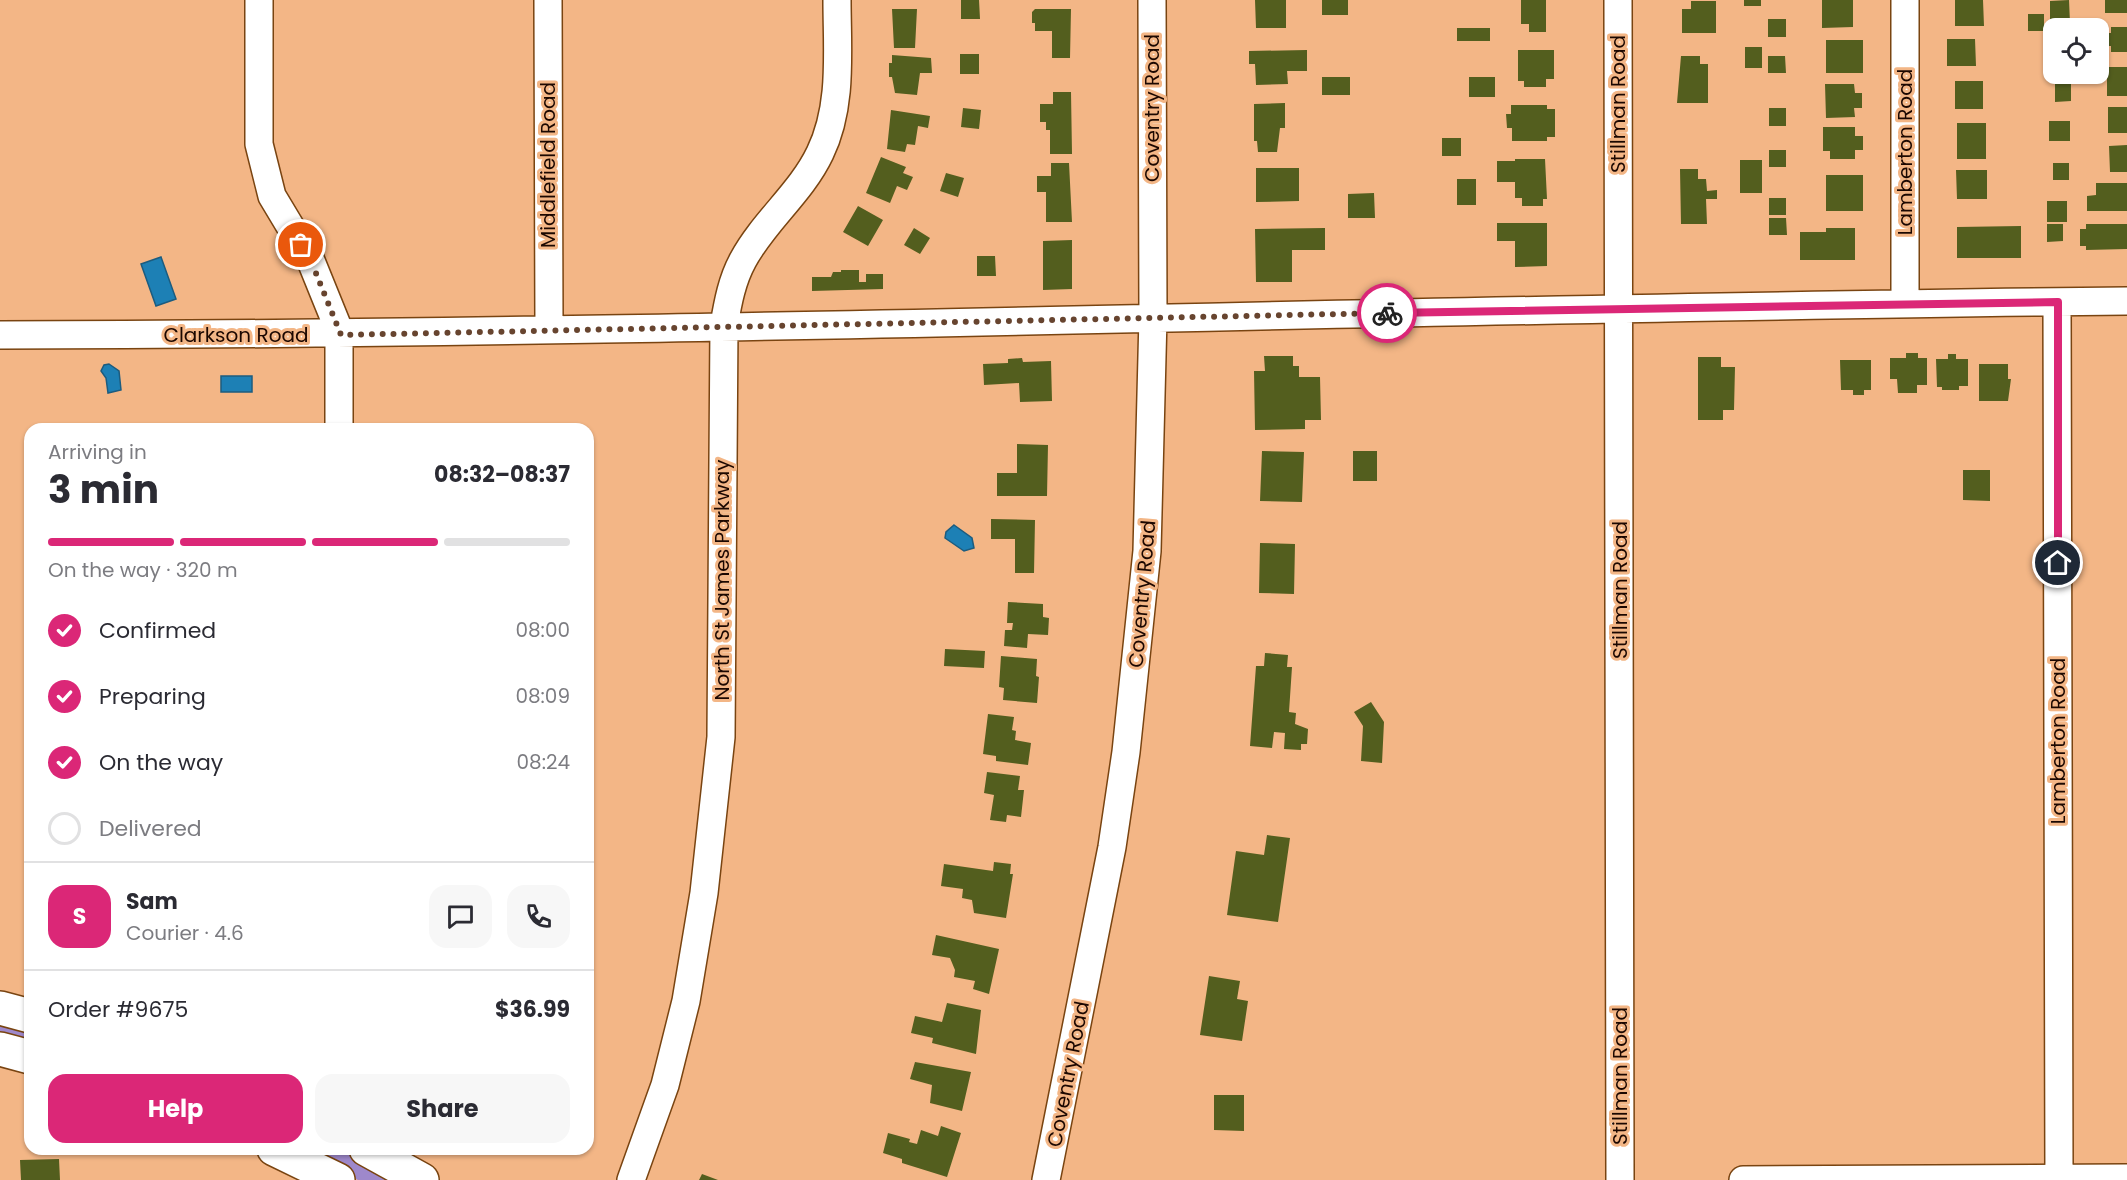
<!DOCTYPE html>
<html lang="en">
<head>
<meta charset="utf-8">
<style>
  :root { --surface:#fff; --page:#f7f7f7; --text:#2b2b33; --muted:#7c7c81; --line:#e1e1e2; --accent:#db2777 }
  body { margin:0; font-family:Poppins,sans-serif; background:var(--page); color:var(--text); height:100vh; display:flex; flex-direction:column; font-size:22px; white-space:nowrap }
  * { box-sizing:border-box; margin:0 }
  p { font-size:20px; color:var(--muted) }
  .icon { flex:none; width:33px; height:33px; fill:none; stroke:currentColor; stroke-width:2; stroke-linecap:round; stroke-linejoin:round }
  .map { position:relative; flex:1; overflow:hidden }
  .side { position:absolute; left:24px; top:423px; width:570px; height:732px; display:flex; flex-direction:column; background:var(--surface); border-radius:18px; box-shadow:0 2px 4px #0004 }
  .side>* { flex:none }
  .fabs { position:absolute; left:2043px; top:18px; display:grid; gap:12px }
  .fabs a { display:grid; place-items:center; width:66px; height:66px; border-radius:12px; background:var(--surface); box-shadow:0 2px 4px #0004; font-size:30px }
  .pin { position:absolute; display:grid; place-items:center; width:51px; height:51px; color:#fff; margin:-26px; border:3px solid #fff; border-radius:50%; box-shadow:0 2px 6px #0007 }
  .courier { position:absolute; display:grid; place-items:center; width:60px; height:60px; margin:-30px; border:4px solid #db2777; border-radius:50%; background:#fff; color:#222; box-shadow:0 2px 8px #0007 }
  .headline em { font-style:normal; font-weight:700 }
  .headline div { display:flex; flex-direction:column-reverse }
  .headline { display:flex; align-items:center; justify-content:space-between; height:102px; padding:0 24px }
  h1 { font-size:39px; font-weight:700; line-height:45px }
  .bar { display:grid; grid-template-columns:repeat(4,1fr); gap:9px 6px; align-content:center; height:72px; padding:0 24px }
  .bar i { height:8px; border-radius:4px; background:var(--line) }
  .bar .current { background:var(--accent) }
  .bar p { grid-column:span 4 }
  .line { display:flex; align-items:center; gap:15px; padding:0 24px; border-top:2px solid var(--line) }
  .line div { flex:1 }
  .round { display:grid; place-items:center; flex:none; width:63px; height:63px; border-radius:18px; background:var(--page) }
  ol { padding:0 24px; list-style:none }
  li { display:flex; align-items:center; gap:18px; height:66px }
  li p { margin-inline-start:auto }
  li .icon { padding:6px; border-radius:50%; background:var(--accent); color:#fff; stroke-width:4 }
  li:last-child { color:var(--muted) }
  li i { width:33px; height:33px; border:3px solid var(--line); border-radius:50% }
  .button { display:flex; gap:12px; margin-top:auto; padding:12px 24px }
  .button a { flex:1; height:69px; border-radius:18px; background:var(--accent); color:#fff; font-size:24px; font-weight:700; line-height:69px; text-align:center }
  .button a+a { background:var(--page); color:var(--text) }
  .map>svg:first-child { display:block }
</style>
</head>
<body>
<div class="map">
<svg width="2127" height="1180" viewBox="0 0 2127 1180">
  <rect width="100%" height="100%" fill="#f3b686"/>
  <path fill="#9e88cb" d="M0,1015L30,1024V1049L0,1041Z
    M297,1149H345L403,1180H358Z"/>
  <path fill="#1d80b5" stroke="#1c5c7f" stroke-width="1.5" d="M161,257L176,299L156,306L141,264Z
    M109,364L119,371L121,390L108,393L106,378L101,371L104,365Z
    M221,376H252V392H221Z
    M954,525L972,538L974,548L964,551L945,538L946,532Z"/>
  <path fill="#535e1e" d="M961,0H979L980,19H961Z
    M1255,0H1286V28H1256Z
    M1322,0H1348V15H1322Z
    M1521,0H1546V32H1529V24H1521Z
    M1744,0H1761V6H1744Z
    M1822,0H1853V27L1822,28Z
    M1955,0H1983L1984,26H1955Z
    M2069,0L2070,23H2050V1Z
    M2105,0H2127V13H2105Z
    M1691,1H1716V33H1682V9H1691Z
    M892,9H917L915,48H894Z
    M1035,9H1071L1070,58H1052V31H1035V23H1032V12Z
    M2028,14H2044V31H2028Z
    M1768,19H1786V37H1768Z
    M2111,27H2127V52H2111V46H2101V33H2111Z
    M1457,28H1490V41H1457Z
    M1947,39H1975L1976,66H1947Z
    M1826,40H1863V73H1826Z
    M2049,46H2054V63H2049Z
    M1745,47H1762V68H1745Z
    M1307,50V71H1287L1288,84L1256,85L1255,64H1249V51Z
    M1518,50H1554V79H1546V87H1524V81H1518Z
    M960,54H979V74H960Z
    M892,55L931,58L932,73H920L917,95L895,93L892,77H889V63H892Z
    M1681,56H1700V64H1708V103H1677Z
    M1768,56H1785L1786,73H1768Z
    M2107,67H2127V96H2107Z
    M1322,77H1350V95H1322Z
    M1469,77H1495V97H1469Z
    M1955,81H1983V109H1955Z
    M1825,84H1854L1855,93H1862V108H1854L1855,117L1826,118Z
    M2055,84H2071V101L2055,102Z
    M1053,92H1071L1072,154H1050V130H1046V122H1040V104H1053Z
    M1285,103V128H1280L1277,152H1258L1257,141H1254V104Z
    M1511,105H1547V109H1555V137H1547V141H1512V128H1507L1506,114H1511Z
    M2108,107H2127V133H2108Z
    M963,108L981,110L979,129L961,127Z
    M1769,108H1786V126H1769Z
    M891,110L930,116L928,128L918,126L915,145L907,144L905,152L887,149Z
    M2049,121H2070V141H2049Z
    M1957,123H1986V159H1957Z
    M1823,127H1855V136H1863V150H1855V159H1830V151H1823Z
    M1442,138H1461V156H1442Z
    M2127,145V172H2110L2109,146Z
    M1769,150H1786V167H1769Z
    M881,157L906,167L903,173L913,177L907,190L897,186L890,203L866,193Z
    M1515,159H1545L1547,199H1543V206H1522V198H1515V182H1497V161H1515Z
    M1740,160H1762V193H1740Z
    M1051,163H1069L1072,222H1046V192H1037V176H1051Z
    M2053,163H2069V180H2053Z
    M1256,168H1299V201L1256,202Z
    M1680,169H1698V179H1706L1707,191L1717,190V199H1706L1707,224H1681Z
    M1956,170H1987V199H1957Z
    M946,173L964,178L958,197L940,191Z
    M1826,175H1863V211H1826Z
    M1457,179H1476V205H1457Z
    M2096,183H2127V211H2087V196L2096,195Z
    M1374,193L1375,218H1348V194Z
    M1769,198H1786V215H1769Z
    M2047,201H2067V222H2047Z
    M858,206L883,220L868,246L843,232Z
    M1769,218H1786L1787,235H1769Z
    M1497,223H1547V266L1515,267V241H1497Z
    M2047,224H2063V241L2047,242Z
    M2086,224H2127V249L2086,250V246H2080V229H2086Z
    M2021,226V258H1957V227Z
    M914,228L930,238L920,254L904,245Z
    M1325,228V250H1292V282H1256L1255,229Z
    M1826,228H1855V260H1800V232H1826Z
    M1072,240V289L1043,290V241Z
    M977,256H995L996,276H977Z
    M841,270H859V282H866V274H883V289L812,291V277H831L833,272H841Z
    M1906,353H1918V358H1927V385H1917V393H1898L1897,379H1890V358H1906Z
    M1948,354H1956V359H1968V386H1959V390H1942V387H1937L1936,359H1948Z
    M1264,356H1293V366H1299V377H1320L1321,420H1305V429L1255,430L1254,371H1265Z
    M1698,357H1721V367H1735L1734,410H1723V420H1698Z
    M1022,358L1023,362L1051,361L1052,401L1020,402L1019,383L984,385L983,364L1008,363V359Z
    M1840,360H1871V390H1864V395H1853V390H1841Z
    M1979,364H2008V379H2011L2008,401H1979Z
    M1017,444L1048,445L1047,496H997V473H1017Z
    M1262,451L1304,452L1302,502L1260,501Z
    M1353,451H1377V481H1353Z
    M1963,470H1990V501L1963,500Z
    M991,519L1035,520L1034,573H1015V539H991Z
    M1260,543L1295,544L1294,594L1259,593Z
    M1008,602L1043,604V617L1049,618L1048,635L1028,634L1027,648L1004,646L1005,630H1012L1013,623H1007Z
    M945,649L985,651L984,668L944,666Z
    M1265,653L1288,655L1287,667H1292L1289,712L1296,713L1295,724L1308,729L1307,744H1301V750L1284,749L1285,733L1274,732L1272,748L1250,746L1256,666H1264Z
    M1001,656L1037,659L1036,676L1039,677L1037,703L1003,700L1004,688L999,687Z
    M1371,702L1384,722L1382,763L1361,761L1363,726L1354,712Z
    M988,714L1014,717L1012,730L1016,731L1015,740L1031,743L1028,765L996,761V756L983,754Z
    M987,772L1020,776L1018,790H1024L1021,817L1007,815L1006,822L990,820L994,795L984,793Z
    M1267,835L1290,838L1278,922L1227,915L1236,851L1264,855Z
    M994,862L1011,864L1010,874H1013L1006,918L974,913L972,900L962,898L963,889L941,886L944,864L993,871Z
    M936,935L999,949L989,994L973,989L975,981L954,977L955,970L950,958L932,955Z
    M1209,976L1240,981L1237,999L1248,1001L1242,1041L1200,1035Z
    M947,1003L981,1010L976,1054L932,1043L933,1038L911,1033L915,1016L942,1022Z
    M915,1062L971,1072L962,1111L930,1103L932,1085L910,1079Z
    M1214,1095H1244V1131L1214,1130Z
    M941,1126L961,1133L947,1177L902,1163V1159L883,1153L888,1133L910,1139L909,1142L917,1144L921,1130L938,1136Z
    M59,1159L60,1180H21L20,1160Z
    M702,1174L718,1180H699Z"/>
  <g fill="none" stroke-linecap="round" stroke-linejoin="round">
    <g stroke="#794411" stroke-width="30">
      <path id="minor" d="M259,0V144L272,196L311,261L341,335L339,340V429
        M548,0L549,329
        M1618,0L1620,1180
        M1905,0V304
        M2057,302L2059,1180
        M0,335C709,334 1418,308 2127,301
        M631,1180L665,1085L686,1001L704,893L721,737L724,325C728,302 732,280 743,260C764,221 801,193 820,153C843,106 837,51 837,0
        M1046,1180L1112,847L1126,752L1147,551L1153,317L1152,0
        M1743,1180L2127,1178"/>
    </g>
    <g stroke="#794411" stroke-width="36">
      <path id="major" d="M0,1008L30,1016
        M0,1049L30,1057
        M274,1149L338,1180
        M366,1149L422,1180"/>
    </g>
    <use href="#minor" stroke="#fff" stroke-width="27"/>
    <use href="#major" stroke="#fff" stroke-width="33"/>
  </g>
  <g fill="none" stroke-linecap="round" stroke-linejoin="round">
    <path stroke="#67442f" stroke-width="6" stroke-dasharray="0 10.8" d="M301,245L311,261L341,335L1387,313"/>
    <path stroke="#db2777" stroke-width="8" d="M1387,313L2058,302V563"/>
  </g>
  <g text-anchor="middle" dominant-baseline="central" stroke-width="6" stroke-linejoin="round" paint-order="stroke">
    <g font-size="20" fill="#1b0700" stroke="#f3b686">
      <text transform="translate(1618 104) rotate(-90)">Stillman Road</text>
      <text transform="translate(1152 108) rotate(-90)">Coventry Road</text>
      <text transform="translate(1905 152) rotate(-90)">Lamberton Road</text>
      <text transform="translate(548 165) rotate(-90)">Middlefield Road</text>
      <text x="236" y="335">Clarkson Road</text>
      <text transform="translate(722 580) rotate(-90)">North St James Parkway</text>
      <text transform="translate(1620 590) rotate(-90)">Stillman Road</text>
      <text transform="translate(1142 594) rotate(-85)">Coventry Road</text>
      <text transform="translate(2058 741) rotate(-90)">Lamberton Road</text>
      <text transform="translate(1068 1074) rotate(-79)">Coventry Road</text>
      <text transform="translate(1620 1076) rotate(-90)">Stillman Road</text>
    </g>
  </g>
</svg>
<div class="fabs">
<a><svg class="icon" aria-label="locate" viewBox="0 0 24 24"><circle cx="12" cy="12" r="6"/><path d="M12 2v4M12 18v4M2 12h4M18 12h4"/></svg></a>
</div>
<div class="pin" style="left:301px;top:245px;background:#ea580c"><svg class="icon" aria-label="bag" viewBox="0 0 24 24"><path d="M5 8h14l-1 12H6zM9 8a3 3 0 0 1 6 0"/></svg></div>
<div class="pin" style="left:2058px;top:563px;background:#1f2937"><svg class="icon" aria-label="home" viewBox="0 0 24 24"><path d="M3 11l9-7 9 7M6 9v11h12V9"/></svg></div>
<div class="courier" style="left:1387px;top:313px"><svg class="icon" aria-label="bike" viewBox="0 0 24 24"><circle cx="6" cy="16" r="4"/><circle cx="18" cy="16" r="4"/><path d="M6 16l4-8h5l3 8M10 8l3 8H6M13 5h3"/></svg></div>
<section class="side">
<div class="headline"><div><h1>3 min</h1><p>Arriving in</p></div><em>08:32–08:37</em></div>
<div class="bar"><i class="current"></i><i class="current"></i><i class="current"></i><i></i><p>On the way · 320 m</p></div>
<ol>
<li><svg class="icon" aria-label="check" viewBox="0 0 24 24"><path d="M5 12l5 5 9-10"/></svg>Confirmed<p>08:00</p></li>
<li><svg class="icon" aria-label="check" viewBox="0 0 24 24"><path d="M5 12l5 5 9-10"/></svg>Preparing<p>08:09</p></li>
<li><svg class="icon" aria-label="check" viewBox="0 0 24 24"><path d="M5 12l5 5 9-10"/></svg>On the way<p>08:24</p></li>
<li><i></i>Delivered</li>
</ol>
<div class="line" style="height:108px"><b class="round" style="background:var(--accent);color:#fff">S</b><div><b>Sam</b><p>Courier · 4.6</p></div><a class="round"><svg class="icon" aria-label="chat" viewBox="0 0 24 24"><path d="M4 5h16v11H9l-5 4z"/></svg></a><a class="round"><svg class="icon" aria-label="phone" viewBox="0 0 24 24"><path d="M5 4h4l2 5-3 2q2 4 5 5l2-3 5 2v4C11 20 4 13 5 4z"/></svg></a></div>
<div class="line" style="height:78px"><div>Order #9675</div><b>$36.99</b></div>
<div class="button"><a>Help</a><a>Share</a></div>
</section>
</div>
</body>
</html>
